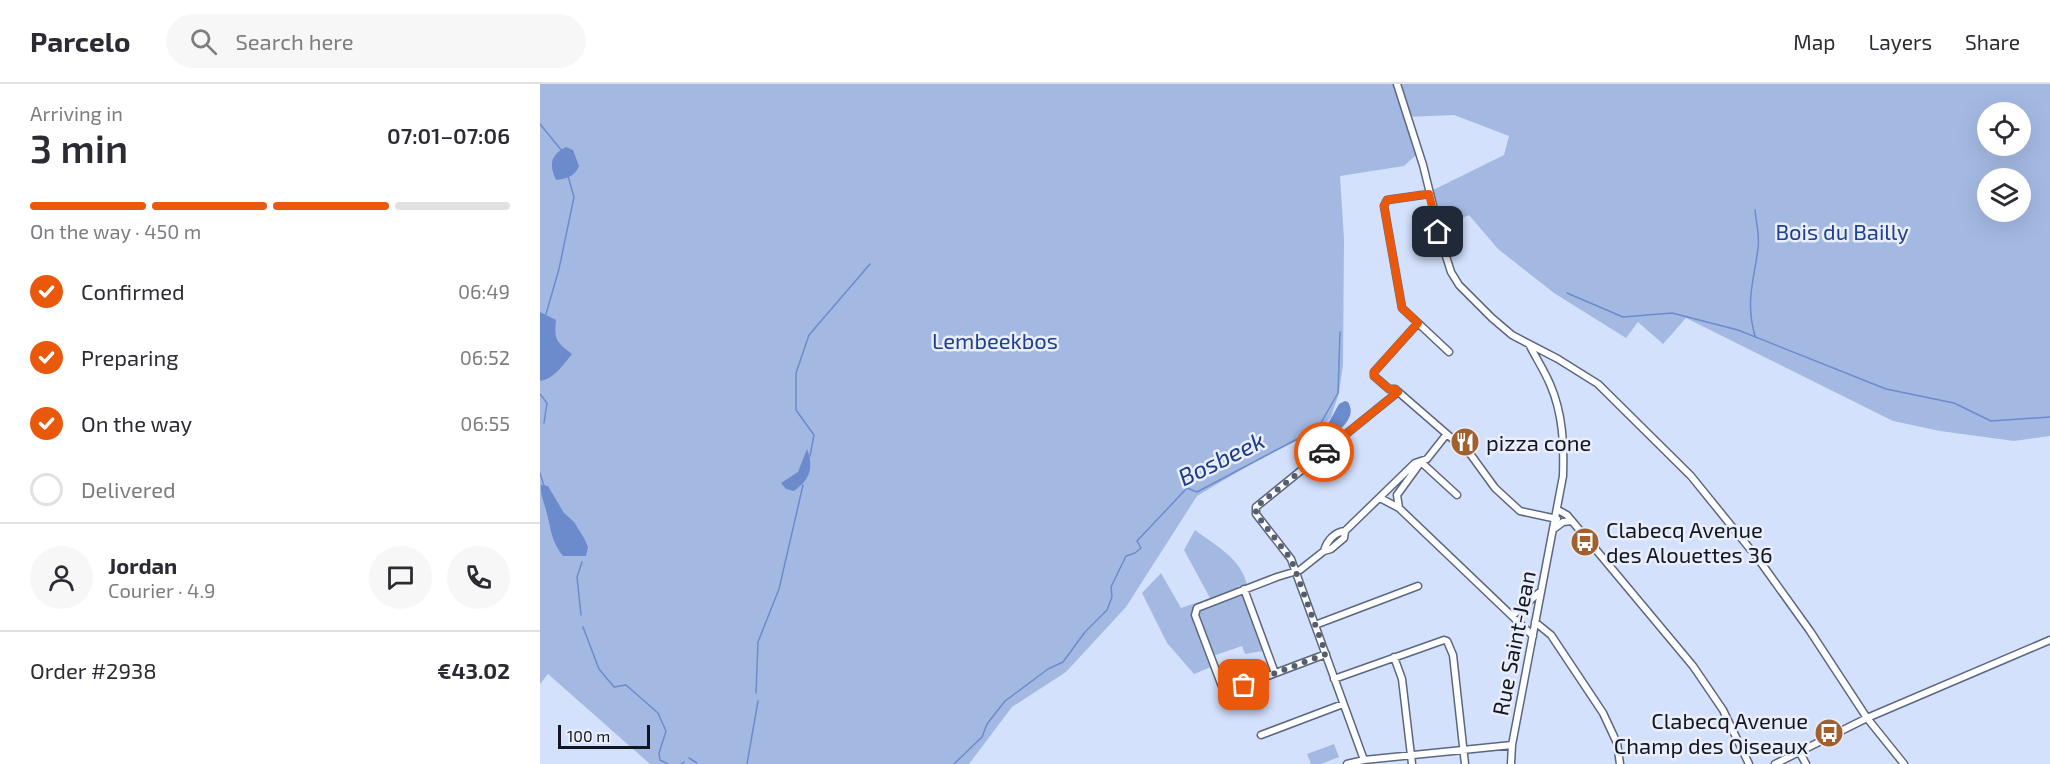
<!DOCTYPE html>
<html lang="en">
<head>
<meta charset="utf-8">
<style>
  :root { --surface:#fff; --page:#f7f7f7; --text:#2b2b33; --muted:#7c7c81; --line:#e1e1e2; --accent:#ea580c }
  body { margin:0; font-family:"Exo 2",sans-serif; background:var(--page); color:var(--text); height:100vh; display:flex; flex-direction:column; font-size:22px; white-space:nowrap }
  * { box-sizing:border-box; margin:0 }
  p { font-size:20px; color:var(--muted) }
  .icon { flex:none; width:33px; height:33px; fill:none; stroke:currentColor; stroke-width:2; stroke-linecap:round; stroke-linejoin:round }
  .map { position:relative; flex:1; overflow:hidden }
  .details { display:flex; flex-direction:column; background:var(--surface); width:540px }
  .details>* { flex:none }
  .buttons { position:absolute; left:1437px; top:18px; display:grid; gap:12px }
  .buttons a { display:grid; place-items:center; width:54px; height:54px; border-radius:50%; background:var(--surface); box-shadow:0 6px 24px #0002; font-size:30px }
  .scale { position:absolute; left:18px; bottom:15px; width:92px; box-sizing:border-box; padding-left:6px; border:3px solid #121620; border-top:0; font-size:16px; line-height:21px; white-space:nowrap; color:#121620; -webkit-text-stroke:4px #e9eefa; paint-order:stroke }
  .pin { position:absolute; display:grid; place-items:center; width:51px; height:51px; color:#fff; margin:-26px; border-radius:12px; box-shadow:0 3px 9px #0006 }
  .courier { position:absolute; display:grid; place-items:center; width:60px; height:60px; margin:-30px; border:4px solid #ea580c; border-radius:50%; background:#fff; color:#222; box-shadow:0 2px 8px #0007 }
  .overview em { font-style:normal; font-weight:600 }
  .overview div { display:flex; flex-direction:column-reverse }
  .overview { display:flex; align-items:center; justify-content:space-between; height:102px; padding:0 30px }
  h1 { font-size:39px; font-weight:600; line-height:45px }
  .bar { display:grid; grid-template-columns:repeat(4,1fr); gap:9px 6px; align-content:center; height:72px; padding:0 30px }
  .bar i { height:8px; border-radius:4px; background:var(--line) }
  .bar .selected { background:var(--accent) }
  .bar p { grid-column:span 4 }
  .line { display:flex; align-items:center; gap:15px; padding:0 30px; border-top:2px solid var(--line) }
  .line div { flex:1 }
  .round { display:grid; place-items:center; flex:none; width:63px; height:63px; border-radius:32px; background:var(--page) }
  ol { padding:0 30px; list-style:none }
  li { display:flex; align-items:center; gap:18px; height:66px }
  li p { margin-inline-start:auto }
  li .icon { padding:6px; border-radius:50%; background:var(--accent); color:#fff; stroke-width:4 }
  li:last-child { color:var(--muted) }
  li i { width:33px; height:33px; border:3px solid var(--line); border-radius:50% }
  header { display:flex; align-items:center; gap:36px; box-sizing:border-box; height:84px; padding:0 30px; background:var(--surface); border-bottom:2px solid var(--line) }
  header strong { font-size:28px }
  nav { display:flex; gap:33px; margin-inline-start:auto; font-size:21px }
  .search { width:420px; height:54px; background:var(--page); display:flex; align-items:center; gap:15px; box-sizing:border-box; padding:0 21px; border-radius:33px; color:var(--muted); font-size:22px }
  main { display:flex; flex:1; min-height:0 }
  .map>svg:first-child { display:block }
</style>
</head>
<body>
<header>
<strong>Parcelo</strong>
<div class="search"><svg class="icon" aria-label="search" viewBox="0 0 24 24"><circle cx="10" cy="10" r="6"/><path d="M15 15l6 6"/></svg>Search here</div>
<nav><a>Map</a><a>Layers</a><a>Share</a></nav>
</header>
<main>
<section class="details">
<div class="overview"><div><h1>3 min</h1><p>Arriving in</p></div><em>07:01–07:06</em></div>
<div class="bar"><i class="selected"></i><i class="selected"></i><i class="selected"></i><i></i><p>On the way · 450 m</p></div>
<ol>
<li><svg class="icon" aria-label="check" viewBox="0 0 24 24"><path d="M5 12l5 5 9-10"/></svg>Confirmed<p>06:49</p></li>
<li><svg class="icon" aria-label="check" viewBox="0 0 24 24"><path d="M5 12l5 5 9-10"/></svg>Preparing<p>06:52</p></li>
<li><svg class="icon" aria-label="check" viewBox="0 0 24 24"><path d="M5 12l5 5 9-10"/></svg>On the way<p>06:55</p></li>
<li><i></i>Delivered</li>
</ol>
<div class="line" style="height:108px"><a class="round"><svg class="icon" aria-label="person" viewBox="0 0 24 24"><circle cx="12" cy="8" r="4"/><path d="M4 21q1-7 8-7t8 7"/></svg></a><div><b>Jordan</b><p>Courier · 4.9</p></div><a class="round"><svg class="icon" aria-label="chat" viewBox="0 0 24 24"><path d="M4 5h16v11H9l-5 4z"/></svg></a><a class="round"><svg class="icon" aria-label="phone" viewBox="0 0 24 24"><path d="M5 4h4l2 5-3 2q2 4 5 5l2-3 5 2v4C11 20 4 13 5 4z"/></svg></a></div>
<div class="line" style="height:78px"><div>Order #2938</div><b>€43.02</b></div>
</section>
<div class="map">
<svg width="1510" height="680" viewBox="0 0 1510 680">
  <rect width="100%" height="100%" fill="#d4e1fd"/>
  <path fill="#a4b9e2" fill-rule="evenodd" d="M0,0H1510V352L1474,357L1400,347L1353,337L1146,234L1123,260L1098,238L1086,254L1014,209L958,165L929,131L902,144L891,107L964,71L969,52L914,31L866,33L876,71L864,82L800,92L804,155L803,281L799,309L791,333L779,346L718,376L657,412L586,523L526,588L472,623L429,680H110L8,590L0,600ZM1448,28H1480V62H1448ZM1448,94H1480V128H1448Z
    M655,446C676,462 701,474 707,501L700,504L723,567L705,570L702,562L673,572L671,583L654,590L627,559L602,509L621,489L641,524L670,514L644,466Z
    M794,660L799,673L781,680H771L767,670Z"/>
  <path fill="#6c8bcc" d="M26,63L33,66L39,82C35,92 27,95 16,96C9,81 10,71 26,63Z
    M0,228L16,236C14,256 16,258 32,270C23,281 14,295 0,297Z
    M805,317L808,318C817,333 802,343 792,353L789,352L786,353L784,347L799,320Z
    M267,365C274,383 270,396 254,407L246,405L241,399L258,388Z
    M1,401L8,402L24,429L34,438L44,454L48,463L46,472H23C12,459 11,446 7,430C5,420 0,411 1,401Z"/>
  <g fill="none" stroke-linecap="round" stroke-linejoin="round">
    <path stroke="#6c8bcc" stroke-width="1.5" d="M0,40L22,67
      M1215,126C1216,138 1220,152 1218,164C1214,197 1205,217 1215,252
      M1027,209L1083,233L1132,229L1198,246L1346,305L1414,319L1451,337L1510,333
      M6,230L19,185L34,113L28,92
      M0,310L7,319L4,339
      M270,372L274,351L256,326V289L269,251L330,180
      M0,389L4,402
      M41,531L37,493L42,478
      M43,543L59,585L74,603L86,601L118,629L126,647L119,669L120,676L128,680
      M216,609L218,558L239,505L263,401
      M149,674L157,679
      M141,680L144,678
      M207,680L218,617
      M414,680L442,653L447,640L465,617L508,585L523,578L545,548L567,526L572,513L571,503L586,472L595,469L601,464L597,457L647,404L657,408L778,344L798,309L800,248"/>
    <g stroke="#5b677e" stroke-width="9">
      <path id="minor" d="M857,0L883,81L904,166L911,188L919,201L952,234L972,251L1018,275L1058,300L1151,392L1219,476L1270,547L1327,634L1364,680
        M889,110L847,116L844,122L862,224L909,268
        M878,239L834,288V292L849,305H855L931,371L955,404L980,427L1017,435
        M881,378L917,411
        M857,411L881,378
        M840,414L859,424L857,411
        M859,424L993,552
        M1018,426L1027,431L1153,582L1183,626L1209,680
        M1015,444L1023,438L1032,437
        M784,467C787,456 795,448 805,447L875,379L887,375L906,351
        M704,505L735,589
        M972,532L1001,507
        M995,538L1011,551L1063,629L1077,659L1080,680
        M775,541L878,502
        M786,570L688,607L683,605L655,531L657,524L737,493L760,486L784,467L791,465L804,454L805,447
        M854,573L862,595L872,680
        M794,595L904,556L907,557L913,571L925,680
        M721,651L803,620
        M1260,669L1266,680
        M824,676L751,475L716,430V423L858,308
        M807,680L824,676L972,661
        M971,680L972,661L1023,392C1024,360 1023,330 1010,300C1004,286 996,274 990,262
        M1235,680L1327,634L1510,556"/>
    </g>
    <use href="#minor" stroke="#fff" stroke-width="6"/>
  </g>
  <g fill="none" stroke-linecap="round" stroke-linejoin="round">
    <path stroke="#565d6d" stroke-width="6" stroke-dasharray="0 10.8" d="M704,601L786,570L751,475L716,430V423L784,368"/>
    <path stroke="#ea580c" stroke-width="8" d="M784,368L858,308L855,305H849L834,292V288L878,239L862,224L844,122L847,116L889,110L898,148"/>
  </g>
  <defs>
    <g id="restaurant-disc" transform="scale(1.5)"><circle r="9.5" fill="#a3602f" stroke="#e9eefa"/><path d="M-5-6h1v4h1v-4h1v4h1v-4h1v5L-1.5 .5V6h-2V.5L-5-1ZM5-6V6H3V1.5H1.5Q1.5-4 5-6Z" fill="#fff"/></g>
    <g id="bus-disc" transform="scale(1.5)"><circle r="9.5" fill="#a3602f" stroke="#e9eefa"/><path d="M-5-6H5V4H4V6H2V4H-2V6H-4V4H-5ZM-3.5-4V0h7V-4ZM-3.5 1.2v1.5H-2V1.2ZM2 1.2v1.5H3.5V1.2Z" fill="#fff"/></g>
  </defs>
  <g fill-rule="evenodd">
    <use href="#restaurant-disc" x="925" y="358"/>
    <use href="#bus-disc" x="1045" y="458"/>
    <use href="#bus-disc" x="1289" y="649"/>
  </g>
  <g text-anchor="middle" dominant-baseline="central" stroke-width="5" stroke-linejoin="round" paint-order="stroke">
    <g font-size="22" fill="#20408e" stroke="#e9eefa">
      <text x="1302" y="147">Bois du Bailly</text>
      <text x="455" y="256">Lembeekbos</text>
    </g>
    <g font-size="22" fill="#121620" stroke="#e9eefa" text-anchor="start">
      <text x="946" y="358">pizza cone</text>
      <text x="1066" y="445">Clabecq Avenue<tspan x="1066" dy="25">des Alouettes 36</tspan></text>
      <text x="1268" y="636" text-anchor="end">Clabecq Avenue<tspan x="1268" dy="25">Champ des Oiseaux</tspan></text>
    </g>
    <g font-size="22" fill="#121620" stroke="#e9eefa">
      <text transform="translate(973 559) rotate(-79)">Rue Saint-Jean</text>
    </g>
    <g font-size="24" font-style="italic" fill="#1c3b88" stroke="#e9eefa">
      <text transform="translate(681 374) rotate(-26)">Bosbeek</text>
    </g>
  </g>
</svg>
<div class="buttons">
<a><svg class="icon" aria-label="locate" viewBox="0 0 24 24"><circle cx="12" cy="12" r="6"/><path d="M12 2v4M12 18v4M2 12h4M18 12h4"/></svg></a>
<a><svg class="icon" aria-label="layers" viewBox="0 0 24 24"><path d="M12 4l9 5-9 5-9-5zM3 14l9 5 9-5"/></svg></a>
</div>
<div class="scale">100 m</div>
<div class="pin" style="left:704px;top:601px;background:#ea580c"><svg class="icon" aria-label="bag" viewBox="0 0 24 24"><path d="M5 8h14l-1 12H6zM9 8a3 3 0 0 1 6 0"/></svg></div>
<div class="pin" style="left:898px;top:148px;background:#1f2937"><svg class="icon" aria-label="home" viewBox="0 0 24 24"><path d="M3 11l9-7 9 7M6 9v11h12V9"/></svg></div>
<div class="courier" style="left:784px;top:368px"><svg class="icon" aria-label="car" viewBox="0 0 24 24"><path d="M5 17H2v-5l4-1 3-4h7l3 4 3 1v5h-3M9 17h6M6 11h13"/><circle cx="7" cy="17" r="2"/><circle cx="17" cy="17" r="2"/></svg></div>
</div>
</main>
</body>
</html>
